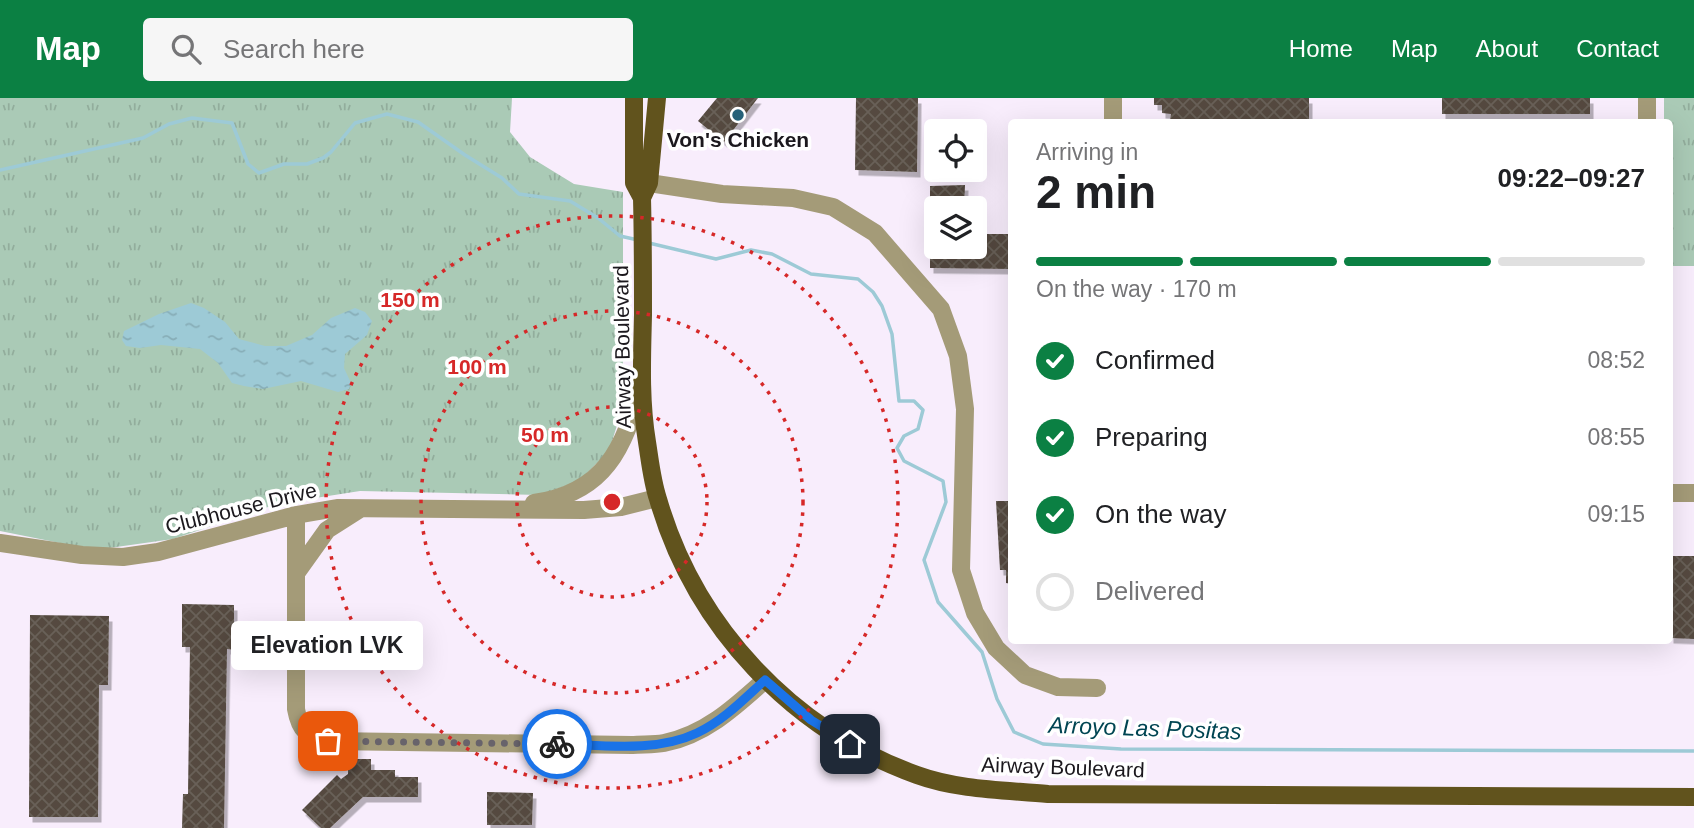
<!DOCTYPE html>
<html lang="en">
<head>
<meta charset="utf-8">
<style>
  :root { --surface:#fff; --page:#f6f6f6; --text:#202124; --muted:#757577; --line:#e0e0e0; --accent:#0b8043 }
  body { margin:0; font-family:Arial,sans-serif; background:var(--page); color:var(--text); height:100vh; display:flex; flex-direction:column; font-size:26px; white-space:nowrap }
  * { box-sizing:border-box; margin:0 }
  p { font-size:23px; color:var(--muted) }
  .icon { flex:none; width:38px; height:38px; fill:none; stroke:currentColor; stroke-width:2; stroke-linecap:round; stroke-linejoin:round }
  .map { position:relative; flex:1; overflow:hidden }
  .side { position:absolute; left:1008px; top:21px; width:665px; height:525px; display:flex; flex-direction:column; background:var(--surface); border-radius:7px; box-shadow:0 7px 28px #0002 }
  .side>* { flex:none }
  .fabs { position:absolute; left:924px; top:21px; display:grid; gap:14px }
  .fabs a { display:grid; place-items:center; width:63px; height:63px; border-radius:7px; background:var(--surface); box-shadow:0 7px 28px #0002; font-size:35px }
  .pin { position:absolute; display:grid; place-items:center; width:60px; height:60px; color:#fff; margin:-30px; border-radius:14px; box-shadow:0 4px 10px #0006 }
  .courier { position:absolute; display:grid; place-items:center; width:70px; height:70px; margin:-35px; border:5px solid #1a73e8; border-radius:50%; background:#fff; color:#222; box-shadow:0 2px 9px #0007 }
  .bubble { position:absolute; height:49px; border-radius:7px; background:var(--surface); box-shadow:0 7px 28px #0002; font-size:23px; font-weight:700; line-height:49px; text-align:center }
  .head em { font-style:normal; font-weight:700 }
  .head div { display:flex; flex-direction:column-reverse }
  .head { display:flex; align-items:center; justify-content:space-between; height:119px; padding:0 28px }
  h1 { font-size:46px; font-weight:700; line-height:52px }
  .bar { display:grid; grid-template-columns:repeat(4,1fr); gap:10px 7px; align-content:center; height:84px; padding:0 28px }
  .bar i { height:9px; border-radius:5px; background:var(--line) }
  .bar .selected { background:var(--accent) }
  .bar p { grid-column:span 4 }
  ol { padding:0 28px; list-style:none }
  li { display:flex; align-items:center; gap:21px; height:77px }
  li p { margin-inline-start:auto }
  li .icon { padding:7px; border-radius:50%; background:var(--accent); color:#fff; stroke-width:4 }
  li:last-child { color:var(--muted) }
  li i { width:38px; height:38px; border:4px solid var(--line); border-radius:50% }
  header { display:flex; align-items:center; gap:42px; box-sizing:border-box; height:98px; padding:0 35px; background:var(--accent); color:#fff }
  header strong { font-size:33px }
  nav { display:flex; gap:38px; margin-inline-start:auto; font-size:24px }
  .search { width:490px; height:63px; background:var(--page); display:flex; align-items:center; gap:18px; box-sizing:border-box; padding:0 24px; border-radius:7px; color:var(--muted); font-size:26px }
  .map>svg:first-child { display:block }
</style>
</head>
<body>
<header>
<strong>Map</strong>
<div class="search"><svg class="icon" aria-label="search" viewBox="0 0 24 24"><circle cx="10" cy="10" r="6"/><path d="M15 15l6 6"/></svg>Search here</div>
<nav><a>Home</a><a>Map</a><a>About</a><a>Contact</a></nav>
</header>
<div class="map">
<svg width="1694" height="730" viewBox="0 0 1694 730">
  <defs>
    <pattern id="grass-tufts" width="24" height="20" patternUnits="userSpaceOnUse" patternTransform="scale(1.75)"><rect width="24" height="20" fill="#aacab6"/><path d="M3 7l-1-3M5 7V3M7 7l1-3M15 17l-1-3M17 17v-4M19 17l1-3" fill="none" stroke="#92ad9c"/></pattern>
    <pattern id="water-ripples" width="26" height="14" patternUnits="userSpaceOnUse" patternTransform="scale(1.75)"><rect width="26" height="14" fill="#9dcad6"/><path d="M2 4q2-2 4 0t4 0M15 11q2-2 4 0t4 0" fill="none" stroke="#87adb7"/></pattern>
    <pattern id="building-cross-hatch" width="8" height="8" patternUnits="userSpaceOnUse" patternTransform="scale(1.75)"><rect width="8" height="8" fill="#544a3f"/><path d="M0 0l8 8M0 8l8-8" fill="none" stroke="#696058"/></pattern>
    <filter id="shadow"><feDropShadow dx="3.5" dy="5.5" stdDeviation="0" flood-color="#0004"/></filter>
  </defs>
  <rect width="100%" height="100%" fill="#f8edfc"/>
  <path fill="url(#grass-tufts)" d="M0,0H512L510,34L530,59L574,86L623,94V308L609,353L579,383L540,397L360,393L277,406L173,441L95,452L0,433Z
    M1664,0H1694V168H1670V24H1664Z"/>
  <path fill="url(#water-ripples)" d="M191,205L204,210L225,224L239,241L265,248H286L312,237L331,220L355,210L365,214L372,223L367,237L345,256L344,270L351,285L349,291L338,294L301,283L263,291L244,288L232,285L218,265L200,251L161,247L140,250L126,248L122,242L124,233L159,216Z"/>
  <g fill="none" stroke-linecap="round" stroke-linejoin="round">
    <path stroke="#9dcad6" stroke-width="3.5" d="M0,72L143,40L169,26L192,20L232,25L248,66L259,75L284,66H307L323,60L331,54L355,25L387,16L418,24L465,57L502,80L519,96L570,103L598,120L620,138L638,142
      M649,145L716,161L751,152L772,156L811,176L858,181L873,194L882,208L892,236L899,303H914L923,312L918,331L904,338L897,350L904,363L943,383L946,404L924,462L938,504L982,554L997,601L1014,634L1043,646L1121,651L1694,653"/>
  </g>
  <path fill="url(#building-cross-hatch)" filter="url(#shadow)" d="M717,0H758L724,44L698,23Z
    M856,0H918L917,74L855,72Z
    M1154,0H1309V24H1181V22H1170L1171,16L1162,15V7H1154Z
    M1442,0H1590V16H1442Z
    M965,87L964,110H936V149H975V136H1012V171L930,170V88Z
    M996,403H1012V486L1006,485V472H1000Z
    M1670,458H1694V541L1670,540Z
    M182,506L234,507V552L227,551L224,730H182L183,696H188L190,549H182Z
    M30,517L109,518L108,587H99L98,719H29Z
    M348,661H371V672H395V679H418V699H363L330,730H321L302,712L337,677L341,681L348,676Z
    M487,694L533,695L532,727H487Z"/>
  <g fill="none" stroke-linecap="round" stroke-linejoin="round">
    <path stroke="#a49b78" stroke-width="18" d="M1647,0V24
      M1113,24V0
      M649,85L722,96L793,100L833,109L875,135L941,211L958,258L965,311L961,472L975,515L996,550L1025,577L1058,589L1097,590
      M1670,395H1694
      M534,405C605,395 624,350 641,288
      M296,417V611C300,634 307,637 328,643L632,647C642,646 654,647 664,645C705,637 735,609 765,582
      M0,445L82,457L123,459L158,454L296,417L337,410L584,412L621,409L657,400
      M297,474L327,432L360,411"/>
    <path stroke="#61531d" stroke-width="18" d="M634,0V85L642,100
      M657,0L649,85L642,100C643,139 643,178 643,217C642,259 640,302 647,344C650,363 652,383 658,401C695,529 792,632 917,677C958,692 1005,692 1048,696L1694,699"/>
  </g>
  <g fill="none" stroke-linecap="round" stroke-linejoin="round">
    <path stroke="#68636b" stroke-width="7" stroke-dasharray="0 12.6" d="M328,643L557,646"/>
    <path stroke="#1a73e8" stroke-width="9" d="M557,646C602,647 655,655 697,635C723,623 744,601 765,582L811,622L850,646"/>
  </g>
  <g fill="none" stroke="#d62828" stroke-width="3.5" stroke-dasharray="3.5 7">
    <circle cx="612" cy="404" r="95"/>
    <circle cx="612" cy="404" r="191"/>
    <circle cx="612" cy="404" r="286"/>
  </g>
  <circle fill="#266179" stroke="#fff" stroke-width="2.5" cx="738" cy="17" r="7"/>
  <g text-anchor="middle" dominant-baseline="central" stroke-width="7" stroke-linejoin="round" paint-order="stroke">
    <g font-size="21" font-weight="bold" fill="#1b181d" stroke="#fff">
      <text x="738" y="41">Von's Chicken</text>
    </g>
    <g font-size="21" fill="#1b181d" stroke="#fff">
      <text transform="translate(622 249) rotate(-91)">Airway Boulevard</text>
      <text transform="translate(241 410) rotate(-14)">Clubhouse Drive</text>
      <text transform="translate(1063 669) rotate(2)">Airway Boulevard</text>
    </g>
    <g font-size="23" font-style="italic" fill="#004552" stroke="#fff">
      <text transform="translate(1145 630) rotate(2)">Arroyo Las Positas</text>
    </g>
  </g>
  <circle cx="612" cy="404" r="10" fill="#d62828" stroke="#fff" stroke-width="3.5"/>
  <g font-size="21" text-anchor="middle" font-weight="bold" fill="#d62828" stroke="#fff" stroke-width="7" stroke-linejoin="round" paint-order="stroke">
    <text x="410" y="209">150 m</text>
    <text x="477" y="276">100 m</text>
    <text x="545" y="344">50 m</text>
  </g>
</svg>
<div class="fabs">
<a><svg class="icon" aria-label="locate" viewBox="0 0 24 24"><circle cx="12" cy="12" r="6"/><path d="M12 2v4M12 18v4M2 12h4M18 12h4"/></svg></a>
<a><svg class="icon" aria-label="layers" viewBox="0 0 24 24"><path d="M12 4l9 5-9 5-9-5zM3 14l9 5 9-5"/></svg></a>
</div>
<div class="pin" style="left:328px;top:643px;background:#ea580c"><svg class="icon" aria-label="bag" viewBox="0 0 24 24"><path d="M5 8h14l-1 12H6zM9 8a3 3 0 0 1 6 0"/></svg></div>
<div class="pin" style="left:850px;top:646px;background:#1f2937"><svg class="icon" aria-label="home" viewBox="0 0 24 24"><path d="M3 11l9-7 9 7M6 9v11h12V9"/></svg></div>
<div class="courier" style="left:557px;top:646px"><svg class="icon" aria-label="bike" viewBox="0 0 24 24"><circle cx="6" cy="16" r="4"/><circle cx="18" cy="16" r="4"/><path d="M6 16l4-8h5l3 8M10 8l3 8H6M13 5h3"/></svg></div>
<div class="bubble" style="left:231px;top:523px;width:192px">Elevation LVK</div>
<section class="side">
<div class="head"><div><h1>2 min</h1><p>Arriving in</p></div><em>09:22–09:27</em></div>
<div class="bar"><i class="selected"></i><i class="selected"></i><i class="selected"></i><i></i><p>On the way · 170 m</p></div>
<ol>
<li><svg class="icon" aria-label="check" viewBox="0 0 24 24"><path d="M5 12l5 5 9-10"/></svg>Confirmed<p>08:52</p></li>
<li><svg class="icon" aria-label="check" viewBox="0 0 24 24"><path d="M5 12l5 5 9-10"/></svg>Preparing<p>08:55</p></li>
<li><svg class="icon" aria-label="check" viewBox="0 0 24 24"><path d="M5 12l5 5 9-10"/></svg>On the way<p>09:15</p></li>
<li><i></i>Delivered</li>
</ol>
</section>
</div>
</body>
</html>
